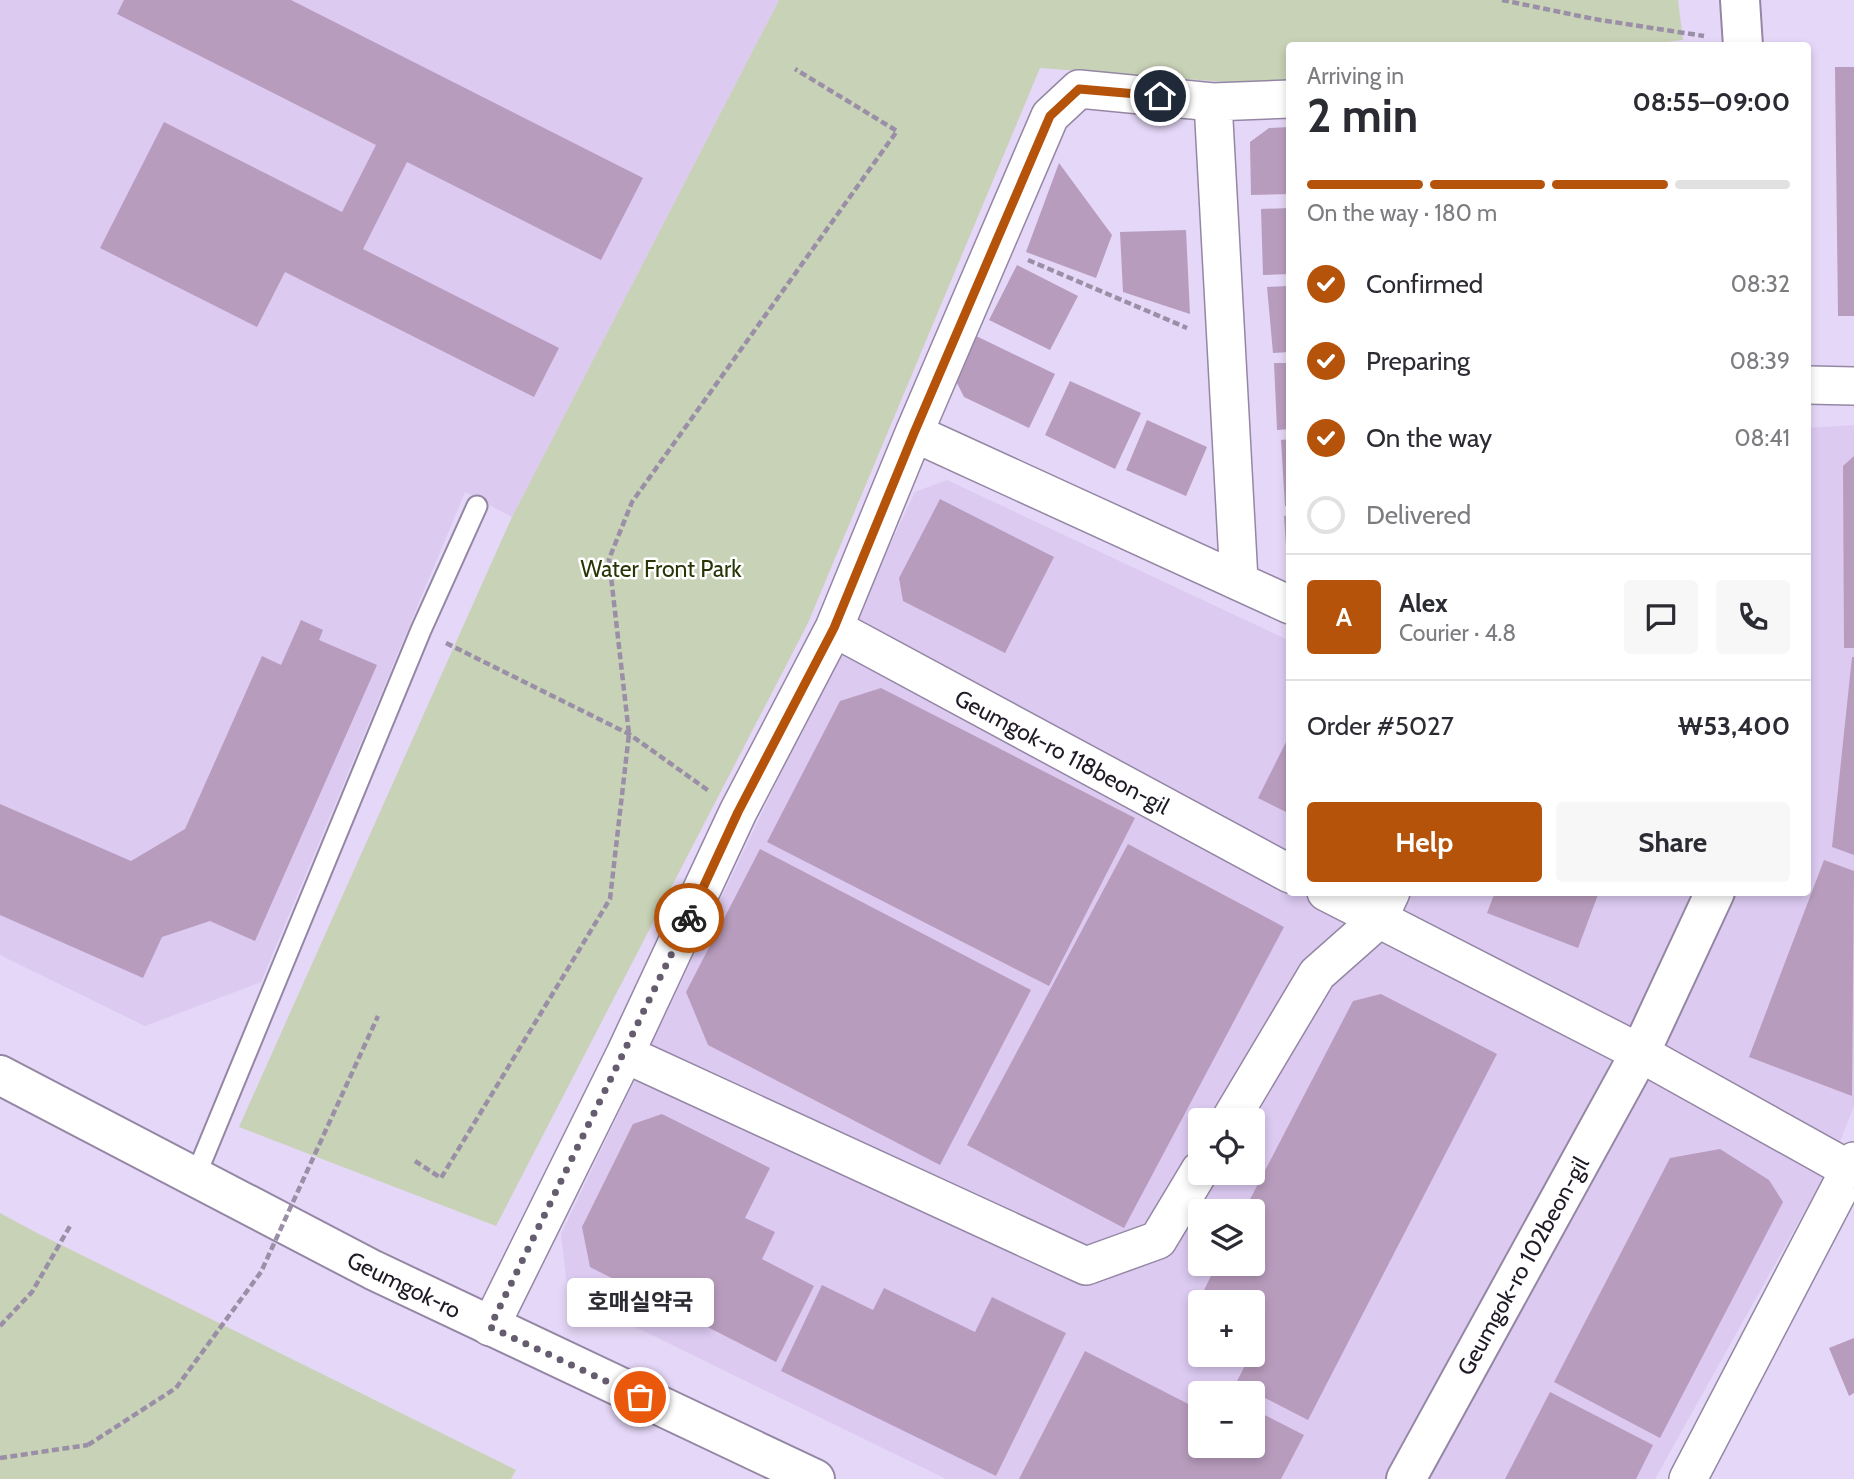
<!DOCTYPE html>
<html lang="en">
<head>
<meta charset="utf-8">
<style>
  :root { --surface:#fff; --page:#f7f7f7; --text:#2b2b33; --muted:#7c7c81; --line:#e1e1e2; --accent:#b45309 }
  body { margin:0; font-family:Cabin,"Noto Sans KR",sans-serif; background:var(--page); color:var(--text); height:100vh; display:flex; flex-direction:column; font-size:26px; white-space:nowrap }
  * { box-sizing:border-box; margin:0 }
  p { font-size:23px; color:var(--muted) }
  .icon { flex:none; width:38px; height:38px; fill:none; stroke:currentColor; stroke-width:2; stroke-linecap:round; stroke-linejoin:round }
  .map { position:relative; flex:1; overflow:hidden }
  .side { position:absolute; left:1286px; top:42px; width:525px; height:854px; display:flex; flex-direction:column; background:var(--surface); border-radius:7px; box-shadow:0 4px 10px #0003 }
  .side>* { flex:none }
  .buttons { position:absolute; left:1188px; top:1108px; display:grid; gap:14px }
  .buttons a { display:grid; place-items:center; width:77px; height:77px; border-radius:7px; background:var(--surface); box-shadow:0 4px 10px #0003; font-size:35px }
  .pin { position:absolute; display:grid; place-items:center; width:60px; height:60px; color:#fff; margin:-30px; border:4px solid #fff; border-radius:50%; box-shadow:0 2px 7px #0007 }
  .courier { position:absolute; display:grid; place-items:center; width:70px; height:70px; margin:-35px; border:5px solid #b45309; border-radius:50%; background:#fff; color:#222; box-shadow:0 2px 9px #0007 }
  .bubble { position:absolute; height:49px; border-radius:7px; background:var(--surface); box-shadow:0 4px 10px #0003; font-size:23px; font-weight:700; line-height:49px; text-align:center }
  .head em { font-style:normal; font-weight:700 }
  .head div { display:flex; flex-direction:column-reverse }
  .head { display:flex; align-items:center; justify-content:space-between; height:119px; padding:0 21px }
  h1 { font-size:46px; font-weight:700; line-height:52px }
  .bar { display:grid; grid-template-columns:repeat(4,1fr); gap:10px 7px; align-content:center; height:84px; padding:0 21px }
  .bar i { height:9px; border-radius:5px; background:var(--line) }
  .bar .current { background:var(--accent) }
  .bar p { grid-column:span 4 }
  .line { display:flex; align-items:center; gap:18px; padding:0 21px; border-top:2px solid var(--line) }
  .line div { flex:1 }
  .round { display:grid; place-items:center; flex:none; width:74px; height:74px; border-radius:7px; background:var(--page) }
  ol { padding:0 21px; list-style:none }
  li { display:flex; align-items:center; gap:21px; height:77px }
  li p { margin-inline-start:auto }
  li .icon { padding:7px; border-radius:50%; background:var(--accent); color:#fff; stroke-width:4 }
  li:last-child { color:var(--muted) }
  li i { width:38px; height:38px; border:4px solid var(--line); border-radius:50% }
  .primary-button { display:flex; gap:14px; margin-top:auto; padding:14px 21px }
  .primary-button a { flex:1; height:80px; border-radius:7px; background:var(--accent); color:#fff; font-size:28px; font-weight:700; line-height:80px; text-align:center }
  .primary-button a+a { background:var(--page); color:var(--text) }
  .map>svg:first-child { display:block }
</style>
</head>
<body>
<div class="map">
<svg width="1854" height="1479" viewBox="0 0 1854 1479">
  <rect width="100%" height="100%" fill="#e5d7f7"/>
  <path fill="#dccaf1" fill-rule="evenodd" d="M0,0H779L512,517L465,492L261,982L145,1026L0,955Z
    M1854,425V1106L1832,1162L1655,1479H946L568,1294L561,1234L915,492L947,480L1290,641V892H1808V428ZM1200,1120H1253V1172H1200ZM1200,1211H1253V1264H1200ZM1200,1302H1253V1354H1200ZM1200,1393H1253V1446H1200Z"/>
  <path fill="#c8d2b6" d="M779,0H1678L1683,40L1634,46H1290V82L1266,85L1040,68L808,623L496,1226L239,1127L512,517Z
    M0,1213L37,1233L516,1470L511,1479H0Z"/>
  <path fill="#b89cbd" d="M124,0H291L643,178L601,260L407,162L363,249L559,348L534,397L285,272L257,327L100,248L164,122L342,212L376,145L117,14Z
    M1835,67H1854V316H1838Z
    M1290,127V194L1251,195L1250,142L1269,128Z
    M1059,163L1112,235L1096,278L1026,252Z
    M1290,208V274L1263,275L1261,209Z
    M1186,230L1190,314L1123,292L1120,232Z
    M1017,265L1078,296L1050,350L989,320Z
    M1290,286V352L1273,353L1267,287Z
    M974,335L1055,374L1029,428L964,397L954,377Z
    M1274,363H1290V429L1277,430Z
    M1070,381L1141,413L1115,469L1045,435Z
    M1147,420L1207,447L1186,496L1126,470Z
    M1290,439V506H1285L1281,440Z
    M1854,456V648H1844L1843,466Z
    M940,499L1054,557L1005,653L903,601L899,578Z
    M1290,515V575H1288L1284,516Z
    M301,620L323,630L319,640L377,665L255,941L210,921L162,937L143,978L0,915V804L131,861L185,829L262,656L281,665Z
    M1852,657H1854V855L1832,847Z
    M881,688L1135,818L1049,986L767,842L840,701Z
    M1290,734V814L1258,798Z
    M1128,844L1284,927L1124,1228L967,1145Z
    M760,849L1031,990L940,1165L708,1045L686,992Z
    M1824,860L1854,871L1852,1096L1749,1057Z
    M1495,892H1599L1578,948L1487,913Z
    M1381,994L1497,1054L1308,1420L1236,1383L1257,1342L1253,1340V1302H1200V1313L1194,1310L1217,1264H1253V1211H1244L1353,1001Z
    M662,1114L770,1168L745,1218L775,1232L762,1259L814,1286L776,1362L590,1267L582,1227L633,1124Z
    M1720,1149L1769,1180L1783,1202L1660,1438L1554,1382L1670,1158Z
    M822,1285L873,1310L884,1288L975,1332L992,1297L1066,1333L996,1476L781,1371Z
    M1854,1338V1393L1849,1396L1829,1348Z
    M1085,1351L1200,1410V1446H1253V1409L1304,1435L1281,1479H1019Z
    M1550,1392L1653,1445L1636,1479H1505Z"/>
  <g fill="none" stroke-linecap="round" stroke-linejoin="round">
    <g stroke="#9487a4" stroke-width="23">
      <path id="service" d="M196,1175L421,630L477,506"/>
    </g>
    <g stroke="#9487a4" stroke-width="40">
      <path id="minor" d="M1213,102L1239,581
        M1808,385L1854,386
        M914,433L1290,605
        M834,628L1290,874
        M1326,892L1640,1053L1850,1170
        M625,1054L1086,1266L1158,1240L1200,1170
        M1230,1120L1317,974L1378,920L1391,892
        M490,1327L625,1054L738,812L834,628L914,433L1050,116L1079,89L1213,102L1290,99
        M1688,1479L1854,1161"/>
    </g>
    <g stroke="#9487a4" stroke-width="42">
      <path id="tertiary" d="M1740,0L1743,46
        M1406,1479L1640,1053L1715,892"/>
    </g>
    <g stroke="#9487a4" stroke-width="42">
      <path id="secondary" d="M0,1075L373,1270L815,1479"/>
    </g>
    <path stroke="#9a8fa7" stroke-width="4.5" stroke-dasharray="7 3.5" stroke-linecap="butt" d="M1502,0L1594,19L1704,36
      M1028,260L1187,328
      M446,643L629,734L709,791
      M415,1161L441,1178L610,899L629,734L609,559L632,502L897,131L795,69
      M0,1326L32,1292L70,1226
      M0,1458L88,1445"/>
    <use href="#service" stroke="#fff" stroke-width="19"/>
    <use href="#minor" stroke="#fff" stroke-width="37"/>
    <use href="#tertiary" stroke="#fff" stroke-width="38"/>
    <use href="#secondary" stroke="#fff" stroke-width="38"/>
    <path stroke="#9a8fa7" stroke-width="4.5" stroke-dasharray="7 3.5" stroke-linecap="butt" d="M88,1445L176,1388L261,1272L378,1016"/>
  </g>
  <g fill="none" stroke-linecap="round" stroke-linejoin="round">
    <path stroke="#655c6f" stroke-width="7" stroke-dasharray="0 12.6" d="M640,1397L490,1327L689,918"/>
    <path stroke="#b45309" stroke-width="9" d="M689,918L738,812L834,628L914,433L1050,116L1079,89L1160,96"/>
  </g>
  <g text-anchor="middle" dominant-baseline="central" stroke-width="5" stroke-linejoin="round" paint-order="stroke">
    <g font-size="23" fill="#293506" stroke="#fff">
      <text x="661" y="569">Water Front Park</text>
    </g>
    <g font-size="23" fill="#201a26" stroke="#fff">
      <text transform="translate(1062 752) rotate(28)">Geumgok-ro 118beon-gil</text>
      <text transform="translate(1523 1266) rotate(-61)">Geumgok-ro 102beon-gil</text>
      <text transform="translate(404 1285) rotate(26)">Geumgok-ro</text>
    </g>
  </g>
</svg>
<div class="buttons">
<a><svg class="icon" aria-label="locate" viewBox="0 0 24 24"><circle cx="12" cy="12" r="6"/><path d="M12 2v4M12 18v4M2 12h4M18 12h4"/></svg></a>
<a><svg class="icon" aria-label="layers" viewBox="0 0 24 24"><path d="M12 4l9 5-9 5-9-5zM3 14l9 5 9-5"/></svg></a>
<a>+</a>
<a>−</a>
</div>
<div class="pin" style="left:640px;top:1397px;background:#ea580c"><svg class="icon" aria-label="bag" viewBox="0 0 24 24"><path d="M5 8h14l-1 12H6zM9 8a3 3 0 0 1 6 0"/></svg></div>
<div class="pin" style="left:1160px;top:96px;background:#1f2937"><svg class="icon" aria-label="home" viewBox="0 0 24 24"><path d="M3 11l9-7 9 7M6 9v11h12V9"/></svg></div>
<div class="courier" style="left:689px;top:918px"><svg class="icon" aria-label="bike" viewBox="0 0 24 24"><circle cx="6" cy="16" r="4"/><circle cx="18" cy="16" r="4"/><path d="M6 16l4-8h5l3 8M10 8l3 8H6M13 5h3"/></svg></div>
<div class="bubble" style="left:567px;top:1278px;width:147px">호매실약국</div>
<section class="side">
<div class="head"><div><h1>2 min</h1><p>Arriving in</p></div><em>08:55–09:00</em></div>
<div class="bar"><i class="current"></i><i class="current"></i><i class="current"></i><i></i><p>On the way · 180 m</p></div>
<ol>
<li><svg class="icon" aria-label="check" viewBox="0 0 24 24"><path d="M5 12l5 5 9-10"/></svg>Confirmed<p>08:32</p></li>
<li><svg class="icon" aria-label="check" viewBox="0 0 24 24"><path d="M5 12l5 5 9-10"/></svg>Preparing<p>08:39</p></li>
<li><svg class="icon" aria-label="check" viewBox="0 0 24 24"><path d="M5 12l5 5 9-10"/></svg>On the way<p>08:41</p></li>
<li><i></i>Delivered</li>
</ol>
<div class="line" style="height:126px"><b class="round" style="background:var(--accent);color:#fff">A</b><div><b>Alex</b><p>Courier · 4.8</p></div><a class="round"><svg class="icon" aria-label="chat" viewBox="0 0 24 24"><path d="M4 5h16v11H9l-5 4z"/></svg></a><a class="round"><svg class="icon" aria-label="phone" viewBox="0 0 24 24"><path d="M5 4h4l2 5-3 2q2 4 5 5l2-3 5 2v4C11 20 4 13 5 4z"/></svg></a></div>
<div class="line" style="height:91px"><div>Order #5027</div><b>₩53,400</b></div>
<div class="primary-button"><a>Help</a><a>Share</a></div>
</section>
</div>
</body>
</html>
